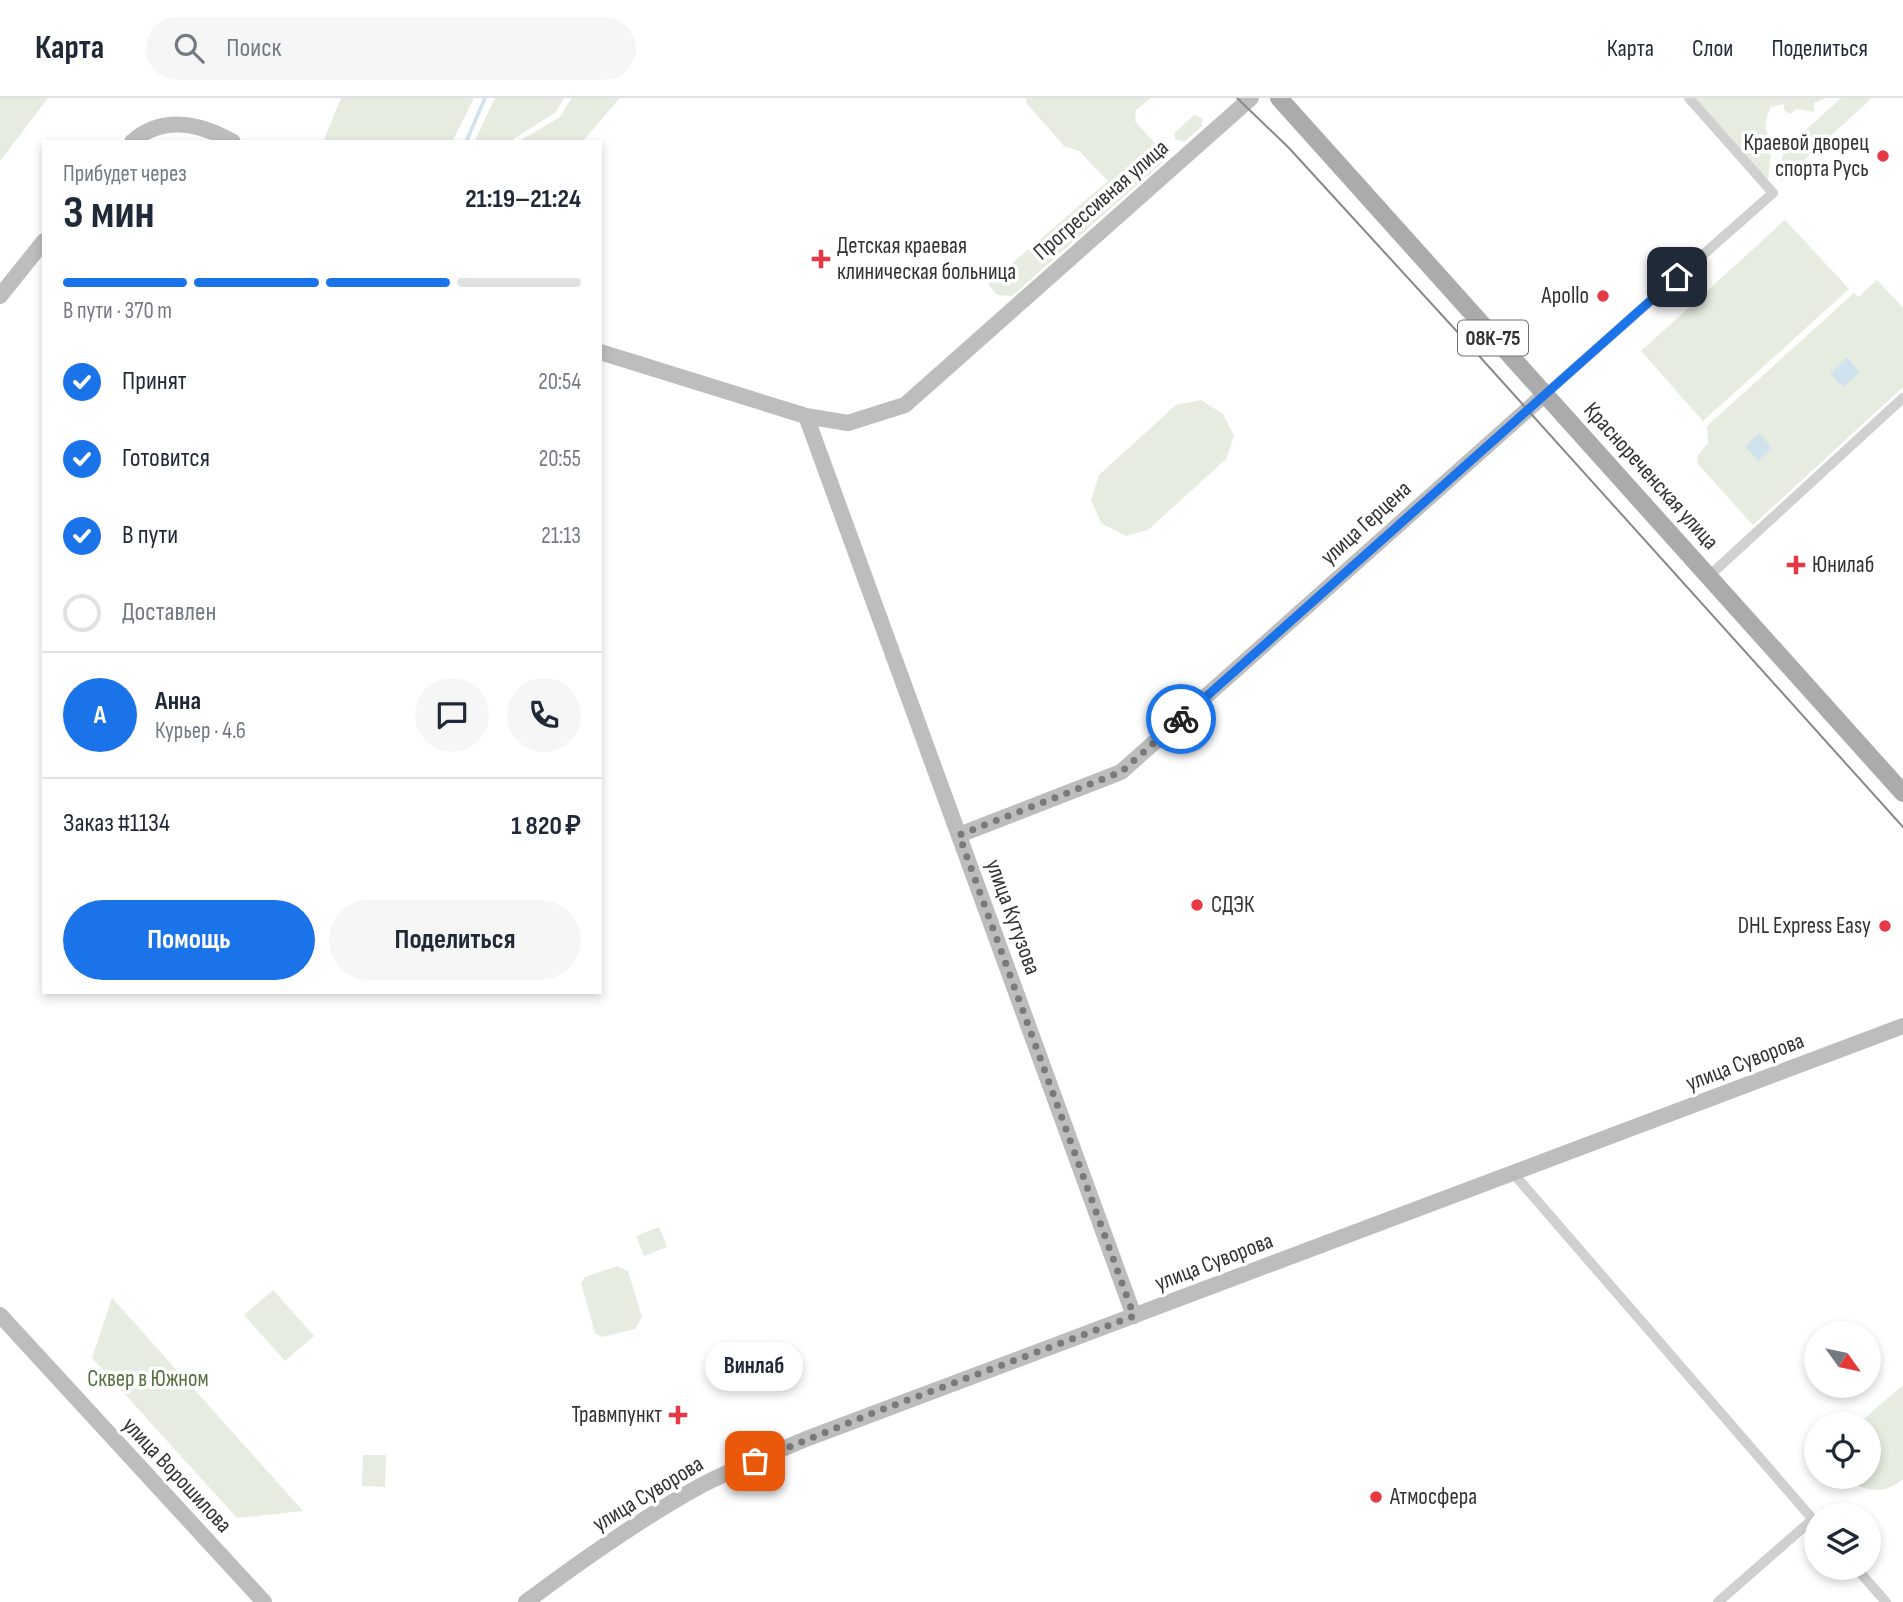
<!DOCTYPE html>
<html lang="ru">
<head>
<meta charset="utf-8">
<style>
  :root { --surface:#fff; --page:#f6f6f7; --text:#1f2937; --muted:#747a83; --line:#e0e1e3; --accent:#1a73e8 }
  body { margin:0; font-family:"Sofia Sans Condensed",sans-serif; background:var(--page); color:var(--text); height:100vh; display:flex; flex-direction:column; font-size:26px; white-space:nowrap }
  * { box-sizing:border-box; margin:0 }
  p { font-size:23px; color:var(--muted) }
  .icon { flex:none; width:38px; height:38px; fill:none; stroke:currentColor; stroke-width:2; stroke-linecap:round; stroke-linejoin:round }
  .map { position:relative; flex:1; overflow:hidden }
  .details { position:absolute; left:42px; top:42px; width:560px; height:854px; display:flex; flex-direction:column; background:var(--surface); border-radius:0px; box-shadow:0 4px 10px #0003 }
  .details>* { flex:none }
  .needle { width:46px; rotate:123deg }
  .tools { position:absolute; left:1804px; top:1223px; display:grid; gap:14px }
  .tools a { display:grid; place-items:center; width:77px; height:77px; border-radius:50%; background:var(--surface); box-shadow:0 4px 10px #0003; font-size:35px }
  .pin { position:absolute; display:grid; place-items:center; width:60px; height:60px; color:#fff; margin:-30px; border-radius:14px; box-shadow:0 4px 10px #0006 }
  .courier { position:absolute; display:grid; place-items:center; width:70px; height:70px; margin:-35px; border:5px solid #1a73e8; border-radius:50%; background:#fff; color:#222; box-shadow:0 2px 9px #0007 }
  .bubble { position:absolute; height:49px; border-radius:24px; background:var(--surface); box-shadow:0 4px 10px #0003; font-size:23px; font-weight:700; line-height:49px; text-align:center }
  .headline em { font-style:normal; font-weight:700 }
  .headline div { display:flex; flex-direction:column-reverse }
  .headline { display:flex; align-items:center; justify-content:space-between; height:119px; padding:0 21px }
  h1 { font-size:46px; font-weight:700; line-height:52px }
  .bar { display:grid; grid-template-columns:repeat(4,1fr); gap:10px 7px; align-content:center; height:84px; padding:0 21px }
  .bar i { height:9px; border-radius:5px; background:var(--line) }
  .bar .active { background:var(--accent) }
  .bar p { grid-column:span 4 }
  .line { display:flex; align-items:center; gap:18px; padding:0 21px; border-top:2px solid var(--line) }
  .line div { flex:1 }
  .round { display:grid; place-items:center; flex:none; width:74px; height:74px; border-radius:37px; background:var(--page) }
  ol { padding:0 21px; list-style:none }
  li { display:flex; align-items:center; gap:21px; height:77px }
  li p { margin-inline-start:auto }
  li .icon { padding:7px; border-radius:50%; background:var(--accent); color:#fff; stroke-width:4 }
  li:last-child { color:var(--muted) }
  li i { width:38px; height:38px; border:4px solid var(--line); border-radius:50% }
  .action { display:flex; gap:14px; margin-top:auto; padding:14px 21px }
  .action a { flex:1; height:80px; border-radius:42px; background:var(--accent); color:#fff; font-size:28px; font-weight:700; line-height:80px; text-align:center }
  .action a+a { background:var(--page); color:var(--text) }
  header { display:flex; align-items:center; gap:42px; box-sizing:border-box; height:98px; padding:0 35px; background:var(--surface); border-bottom:2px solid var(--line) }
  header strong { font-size:33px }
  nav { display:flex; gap:38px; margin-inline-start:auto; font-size:24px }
  .search { width:490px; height:63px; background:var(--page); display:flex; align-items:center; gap:18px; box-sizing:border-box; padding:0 24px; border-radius:38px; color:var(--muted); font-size:26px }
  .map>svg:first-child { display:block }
</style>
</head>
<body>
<header>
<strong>Карта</strong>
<div class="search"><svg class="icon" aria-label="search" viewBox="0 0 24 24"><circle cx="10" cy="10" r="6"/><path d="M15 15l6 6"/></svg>Поиск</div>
<nav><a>Карта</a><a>Слои</a><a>Поделиться</a></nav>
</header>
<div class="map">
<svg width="1903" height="1504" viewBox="0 0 1903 1504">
  <rect width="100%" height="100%" fill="#fff"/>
  <path fill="#e6ecdf" d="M0,0H48L0,63Z
    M341,0H474L452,44H323Z
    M495,0H564L556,14L509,44H474Z
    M572,0H620L582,44H518L560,19Z
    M1026,0H1151L1136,12L1135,23L1161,52L1163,64L1012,198L997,197L988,186L1108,83L1079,53L1064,48L1027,6Z
    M1695,0H1826L1814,5V14L1796,11L1790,16L1784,12V6L1771,9C1764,24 1763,30 1772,43L1768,82Z
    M1841,0H1872L1780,84L1784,43L1797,40Z
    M1194,17L1202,20V28L1184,44L1175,41L1174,36Z
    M1785,122L1849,191L1703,323L1641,253Z
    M1877,182L1903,210V289L1753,427L1697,365L1698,357L1708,345L1707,328L1854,195L1859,199Z
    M1201,302L1223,316L1234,338L1226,361L1148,432L1126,438L1101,425L1091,402L1099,377L1176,307Z
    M659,1129L667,1149L644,1158L636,1138Z
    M617,1168L628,1173L642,1219L635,1231L602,1239L595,1235L581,1185L585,1179Z
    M273,1192L314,1238L285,1263L244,1217Z
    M112,1200L303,1413L237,1420L92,1260Z
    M1903,1287V1381C1886,1396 1864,1396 1847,1379H1869V1326H1858Z
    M363,1357H386L385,1389L362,1388Z"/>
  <path fill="#cfe2ee" d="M1847,259L1860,274L1843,289L1830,275Z
    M1759,335L1772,350L1758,363L1745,348Z"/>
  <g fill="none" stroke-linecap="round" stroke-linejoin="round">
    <path stroke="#cfe2ee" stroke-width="3.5" d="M466,44L485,0"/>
    <path stroke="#d0d0d0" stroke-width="10" d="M1544,297L1773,95L1689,0
      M1709,478L1903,300
      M1513,1075L1816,1425
      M1856,1470L1886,1504
      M1718,1504L1813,1421"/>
    <path stroke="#bdbdbd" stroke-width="16" d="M132,44C162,17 200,25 233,44
      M0,198L44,143
      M600,254L806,318L848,325L905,307L1251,0
      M806,318L1134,1218
      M959,737L1121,674L1544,297
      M0,1217L264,1504
      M526,1504C582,1462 640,1421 702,1387C735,1370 771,1356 806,1341L1903,928"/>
    <path stroke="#ababab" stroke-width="18" d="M1279,0L1903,695"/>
    <path stroke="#888" stroke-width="2" d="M1237,0L1289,50L1462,239L1903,729"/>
  </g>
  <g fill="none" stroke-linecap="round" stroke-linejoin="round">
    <path stroke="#7a7a7a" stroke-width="7" stroke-dasharray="0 12.6" d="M755,1363L873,1315L1134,1218L959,737L1121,674L1181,621"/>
    <path stroke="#1a73e8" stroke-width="9" d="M1181,621L1677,179"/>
  </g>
  <g fill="#e63946" stroke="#fff" stroke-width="2.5">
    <circle cx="1883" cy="58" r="7"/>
    <path d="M817.5 150.5h7v7h7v7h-7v7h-7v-7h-7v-7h7z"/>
    <circle cx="1603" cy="198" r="7"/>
    <path d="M1792.5 456.5h7v7h7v7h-7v7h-7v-7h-7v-7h7z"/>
    <circle cx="1197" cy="807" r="7"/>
    <circle cx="1885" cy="828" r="7"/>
    <path d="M674.5 1306.5h7v7h7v7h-7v7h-7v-7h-7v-7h7z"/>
    <circle cx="1376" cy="1399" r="7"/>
  </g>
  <g text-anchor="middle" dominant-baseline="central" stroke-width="7" stroke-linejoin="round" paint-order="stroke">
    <rect fill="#fff" stroke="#707070" stroke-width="2" x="1458" y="222.5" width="70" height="35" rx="5"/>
    <g font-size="21" font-weight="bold" fill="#333">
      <text x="1493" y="240">08К-75</text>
    </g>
    <g font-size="23" fill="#333" stroke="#fff" text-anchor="end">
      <text x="1869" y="45">Краевой дворец<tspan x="1869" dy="26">спорта Русь</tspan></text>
      <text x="837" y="148" text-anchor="start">Детская краевая<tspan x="837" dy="26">клиническая больница</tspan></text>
      <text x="1589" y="198">Apollo</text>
      <text x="1812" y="467" text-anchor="start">Юнилаб</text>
      <text x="1211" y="807" text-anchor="start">СДЭК</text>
      <text x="1871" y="828">DHL Express Easy</text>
      <text x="662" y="1317">Травмпункт</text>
      <text x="1390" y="1399" text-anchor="start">Атмосфера</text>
    </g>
    <g font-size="23" fill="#333" stroke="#fff">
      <text transform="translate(1101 102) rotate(-41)">Прогрессивная улица</text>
      <text transform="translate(1651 378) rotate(48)">Краснореченская улица</text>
      <text transform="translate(1366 425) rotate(-42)">улица Герцена</text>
      <text transform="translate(1013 819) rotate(70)">улица Кутузова</text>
      <text transform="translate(1745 964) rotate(-21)">улица Суворова</text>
      <text transform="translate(1214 1164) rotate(-21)">улица Суворова</text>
      <text transform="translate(177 1377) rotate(47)">улица Ворошилова</text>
      <text transform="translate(648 1396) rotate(-31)">улица Суворова</text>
    </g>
    <g font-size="23" fill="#56703f" stroke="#fff">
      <text x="148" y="1281">Сквер в Южном</text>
    </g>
  </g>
</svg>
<div class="tools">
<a><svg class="needle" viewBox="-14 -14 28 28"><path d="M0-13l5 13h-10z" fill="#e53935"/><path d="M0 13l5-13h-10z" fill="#747a83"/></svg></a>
<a><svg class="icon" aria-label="locate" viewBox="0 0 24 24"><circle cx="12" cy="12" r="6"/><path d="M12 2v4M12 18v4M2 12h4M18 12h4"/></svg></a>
<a><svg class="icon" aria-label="layers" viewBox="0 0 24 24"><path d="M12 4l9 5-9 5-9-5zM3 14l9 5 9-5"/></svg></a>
</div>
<div class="pin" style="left:755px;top:1363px;background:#ea580c"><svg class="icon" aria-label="bag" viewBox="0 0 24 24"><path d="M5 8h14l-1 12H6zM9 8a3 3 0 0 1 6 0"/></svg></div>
<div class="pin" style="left:1677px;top:179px;background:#1f2937"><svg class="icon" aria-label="home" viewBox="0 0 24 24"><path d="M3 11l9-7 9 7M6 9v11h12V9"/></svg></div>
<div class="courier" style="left:1181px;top:621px"><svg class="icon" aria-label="bike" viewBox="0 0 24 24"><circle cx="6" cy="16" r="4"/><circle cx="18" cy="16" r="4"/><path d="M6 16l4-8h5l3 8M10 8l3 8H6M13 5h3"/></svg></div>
<div class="bubble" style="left:705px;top:1244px;width:98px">Винлаб</div>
<section class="details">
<div class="headline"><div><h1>3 мин</h1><p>Прибудет через</p></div><em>21:19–21:24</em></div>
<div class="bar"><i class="active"></i><i class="active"></i><i class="active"></i><i></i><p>В пути · 370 m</p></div>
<ol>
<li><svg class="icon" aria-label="check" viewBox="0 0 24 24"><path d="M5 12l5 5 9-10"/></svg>Принят<p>20:54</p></li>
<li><svg class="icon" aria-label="check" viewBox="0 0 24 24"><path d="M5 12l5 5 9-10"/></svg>Готовится<p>20:55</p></li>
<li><svg class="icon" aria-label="check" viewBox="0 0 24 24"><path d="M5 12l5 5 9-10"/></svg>В пути<p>21:13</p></li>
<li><i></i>Доставлен</li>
</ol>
<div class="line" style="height:126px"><b class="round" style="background:var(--accent);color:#fff">А</b><div><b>Анна</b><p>Курьер · 4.6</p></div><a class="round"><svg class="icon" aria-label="chat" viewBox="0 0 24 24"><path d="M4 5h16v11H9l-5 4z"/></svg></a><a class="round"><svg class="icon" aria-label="phone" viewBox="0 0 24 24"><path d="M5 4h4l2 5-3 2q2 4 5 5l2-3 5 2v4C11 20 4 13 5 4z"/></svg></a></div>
<div class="line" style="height:91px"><div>Заказ #1134</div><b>1 820 ₽</b></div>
<div class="action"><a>Помощь</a><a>Поделиться</a></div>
</section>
</div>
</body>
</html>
